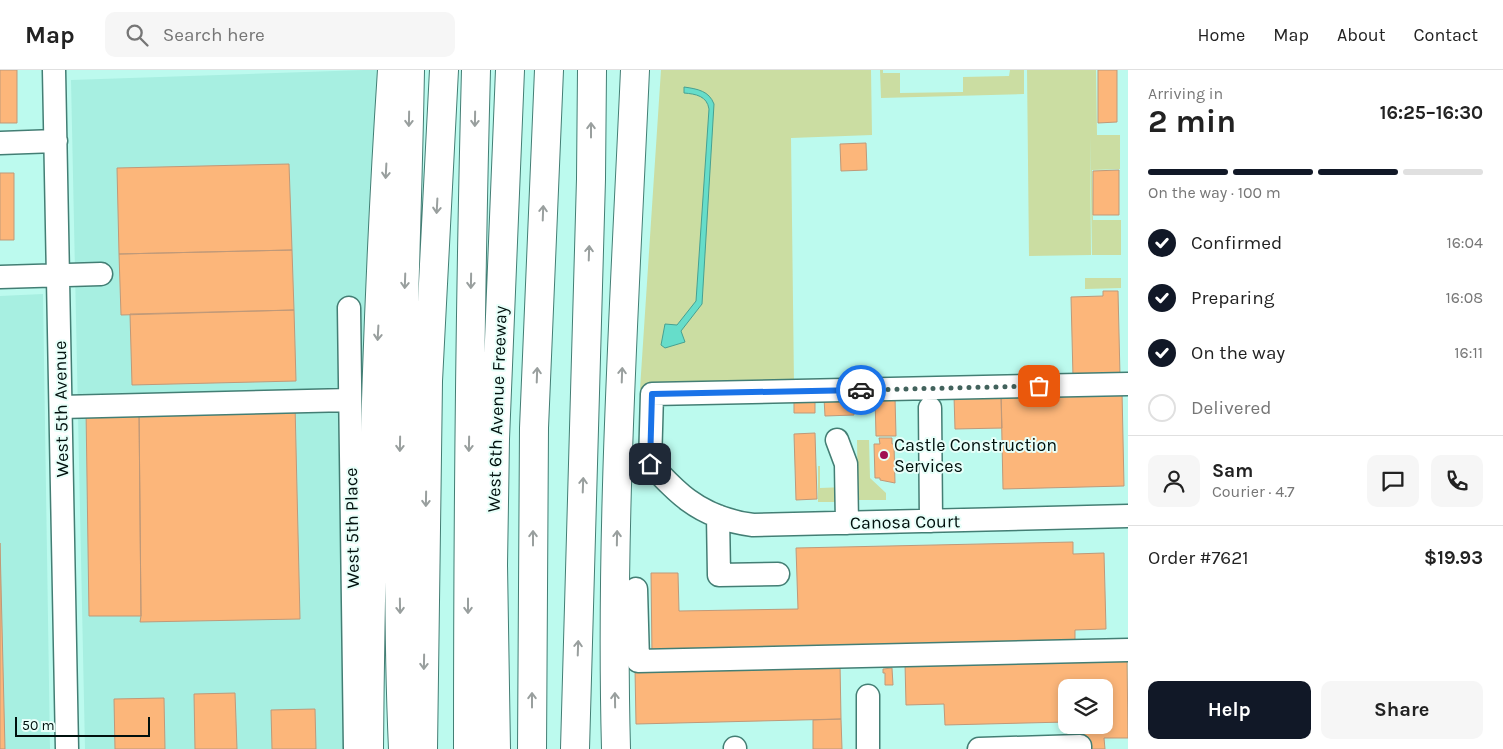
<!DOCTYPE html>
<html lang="en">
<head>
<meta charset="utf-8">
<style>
  :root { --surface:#fff; --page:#f6f6f6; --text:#222; --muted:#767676; --line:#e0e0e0; --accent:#111827 }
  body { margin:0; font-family:Karla,sans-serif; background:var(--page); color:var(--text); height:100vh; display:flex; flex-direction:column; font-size:19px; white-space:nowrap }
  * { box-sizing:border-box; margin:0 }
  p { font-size:16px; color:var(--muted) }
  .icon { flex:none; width:28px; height:28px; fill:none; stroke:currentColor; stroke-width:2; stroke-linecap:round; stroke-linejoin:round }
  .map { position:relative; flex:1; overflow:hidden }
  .drawer { display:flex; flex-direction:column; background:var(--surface); width:375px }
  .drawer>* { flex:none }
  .buttons { position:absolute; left:1058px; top:609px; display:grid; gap:10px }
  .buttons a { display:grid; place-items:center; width:55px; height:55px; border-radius:10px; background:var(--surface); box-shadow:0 2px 8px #0003; font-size:25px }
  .scale { position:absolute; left:15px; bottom:12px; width:135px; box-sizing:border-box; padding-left:5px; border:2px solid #00100d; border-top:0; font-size:14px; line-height:18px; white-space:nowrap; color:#00100d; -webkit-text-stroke:4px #e7fff9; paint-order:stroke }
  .pin { position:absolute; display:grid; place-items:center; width:42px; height:42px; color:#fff; margin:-21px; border-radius:10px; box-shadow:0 2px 8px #0006 }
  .courier { position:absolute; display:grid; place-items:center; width:50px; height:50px; margin:-25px; border:4px solid #1a73e8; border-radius:50%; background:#fff; color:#222; box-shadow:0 1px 6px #0007 }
  .headline em { font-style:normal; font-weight:700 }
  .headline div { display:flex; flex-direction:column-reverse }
  .headline { display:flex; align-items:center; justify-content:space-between; height:85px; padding:0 20px }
  h1 { font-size:32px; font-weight:700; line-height:38px }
  .bar { display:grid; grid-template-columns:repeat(4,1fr); gap:8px 5px; align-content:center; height:60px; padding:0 20px }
  .bar i { height:6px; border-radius:4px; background:var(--line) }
  .bar .selected { background:var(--accent) }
  .bar p { grid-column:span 4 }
  .line { display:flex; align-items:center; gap:12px; padding:0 20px; border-top:1px solid var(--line) }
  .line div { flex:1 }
  .round { display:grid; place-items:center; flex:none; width:52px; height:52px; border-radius:10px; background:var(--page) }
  ol { padding:0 20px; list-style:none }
  li { display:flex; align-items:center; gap:15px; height:55px }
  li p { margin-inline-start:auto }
  li .icon { padding:5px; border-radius:50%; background:var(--accent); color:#fff; stroke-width:4 }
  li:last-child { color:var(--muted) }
  li i { width:28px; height:28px; border:2px solid var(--line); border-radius:50% }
  .primary-button { display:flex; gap:10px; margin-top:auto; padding:10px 20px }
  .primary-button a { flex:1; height:58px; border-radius:10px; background:var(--accent); color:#fff; font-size:20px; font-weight:700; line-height:58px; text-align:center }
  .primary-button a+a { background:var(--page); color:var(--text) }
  header { display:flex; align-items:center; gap:30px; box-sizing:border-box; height:70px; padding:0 25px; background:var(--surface); border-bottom:1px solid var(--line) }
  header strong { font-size:24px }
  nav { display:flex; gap:28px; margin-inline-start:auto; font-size:18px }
  .search { width:350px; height:45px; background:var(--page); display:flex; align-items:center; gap:12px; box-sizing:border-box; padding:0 18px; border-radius:10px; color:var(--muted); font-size:19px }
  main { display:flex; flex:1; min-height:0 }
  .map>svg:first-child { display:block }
</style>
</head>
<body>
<header>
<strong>Map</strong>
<div class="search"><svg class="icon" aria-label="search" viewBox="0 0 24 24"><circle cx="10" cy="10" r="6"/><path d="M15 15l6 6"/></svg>Search here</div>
<nav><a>Home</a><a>Map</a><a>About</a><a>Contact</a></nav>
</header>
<main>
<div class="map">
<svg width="1128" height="679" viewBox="0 0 1128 679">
  <rect width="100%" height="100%" fill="#bcfaee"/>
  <path fill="#a7efe1" d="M364,0H385L352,679H85L71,10Z
    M43,224L50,679H0V226Z"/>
  <path fill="#cbdda2" d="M661,0H871L872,65L791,68L794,314L640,319Z
    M880,0H883V3H900V23L963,22V7L1009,6L1010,0H1024V24L881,28Z
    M1027,0H1096L1097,65H1120V99L1092,100L1093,150H1121V185H1092L1090,65L1091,185L1029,186Z
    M1085,208H1121V218L1085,219Z
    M857,370H869L870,408L886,423V430H858Z
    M818,396H820V418L845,417V432H818Z"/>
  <path fill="#66ddca" stroke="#47a091" d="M684,17C698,19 709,21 714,34L702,234L681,261L685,272L665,278L661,275L665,254L677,255L696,231L709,39C707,26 696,24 684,23Z"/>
  <path fill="#fcb67a" stroke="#bf9979" d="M0,0H17V53H0Z
    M1098,0H1117V52L1098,53Z
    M866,73L867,100L841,101L840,74Z
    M289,94L292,180L119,184L117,98Z
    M1119,100V145H1093V101Z
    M0,103H14V170H0Z
    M292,180L294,240L121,245L119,184Z
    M1103,221H1118L1120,306L1073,307L1071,227L1103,226Z
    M294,240L296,311L132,315L130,244Z
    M1122,321L1124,416L1003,419L1001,324Z
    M1001,324L1002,358L955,359L954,326Z
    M853,327L854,345L825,346L824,328Z
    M875,327H895L896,366H876Z
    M794,329H815V343H794Z
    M295,334L300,549L140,552L141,546L139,339Z
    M86,339H139L141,546H89Z
    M815,363L817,429L796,430L794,364Z
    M879,368H892V374H894L895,413L880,410V408H875L874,374H880Z
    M1073,472V484L1104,483L1106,559L1075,560V577L652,586L651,503H678L679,541L798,539L796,478Z
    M0,473L5,679H0Z
    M1127,588L1128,668H1104L1105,679H1088L1067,670V655H1104V618H1066V652L945,655L944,634L906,635L905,593Z
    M840,594L841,649L636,654L635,599Z
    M892,598L893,615H885V603H883V599Z
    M235,623L237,679H195L194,624Z
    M164,628L165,679H115L114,629Z
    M315,639L316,679H272L271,640Z
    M841,649L842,679H813V650Z"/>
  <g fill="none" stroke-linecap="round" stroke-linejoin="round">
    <g stroke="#437e74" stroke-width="25">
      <path id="minor" d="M54,0L67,679
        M0,73L56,71
        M0,207L101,204
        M349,238L355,679
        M1128,314L652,324L650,394C662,406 674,420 688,430C707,444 729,452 753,455L1128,446
        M61,337L350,330
        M930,338L931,451
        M837,370L846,394L847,453
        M718,446L719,505L778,504
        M636,519L638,591L1128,580
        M868,626V679
        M735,678V679
        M979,679L1080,676V679"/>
    </g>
    <g stroke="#437e74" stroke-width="30">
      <path id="highway" d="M369,679C371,452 377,226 392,0
        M403,679C393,453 406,226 410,0
        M423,679L428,311L444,0
        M468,679C468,453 470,226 476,0
        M496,679L493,495L495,369L510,0
        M532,679L534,358L549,0
        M575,679L591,109L592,0
        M616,679C610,453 625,226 635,0"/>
    </g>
    <use href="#minor" stroke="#fff" stroke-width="22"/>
    <use href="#highway" stroke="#fff" stroke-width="28"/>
  </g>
  <defs><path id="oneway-shaft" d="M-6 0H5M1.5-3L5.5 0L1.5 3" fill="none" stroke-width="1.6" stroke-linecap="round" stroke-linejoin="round" transform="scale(1.25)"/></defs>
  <g stroke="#999f9e">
    <use href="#oneway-shaft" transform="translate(409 49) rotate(91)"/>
    <use href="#oneway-shaft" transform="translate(475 49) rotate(91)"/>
    <use href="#oneway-shaft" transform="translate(591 60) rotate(-90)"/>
    <use href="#oneway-shaft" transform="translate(386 101) rotate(93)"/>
    <use href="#oneway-shaft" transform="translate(437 136) rotate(93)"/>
    <use href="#oneway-shaft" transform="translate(543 143) rotate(-88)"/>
    <use href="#oneway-shaft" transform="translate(589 183) rotate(-88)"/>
    <use href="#oneway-shaft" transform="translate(405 211) rotate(92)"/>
    <use href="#oneway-shaft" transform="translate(471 211) rotate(91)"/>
    <use href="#oneway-shaft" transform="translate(378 263) rotate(93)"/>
    <use href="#oneway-shaft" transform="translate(537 305) rotate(-88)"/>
    <use href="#oneway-shaft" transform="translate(622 305) rotate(-88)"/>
    <use href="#oneway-shaft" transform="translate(400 374) rotate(91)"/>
    <use href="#oneway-shaft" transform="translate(469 374) rotate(91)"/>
    <use href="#oneway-shaft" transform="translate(583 415) rotate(-88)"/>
    <use href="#oneway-shaft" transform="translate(426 429) rotate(91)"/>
    <use href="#oneway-shaft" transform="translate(533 468) rotate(-90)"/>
    <use href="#oneway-shaft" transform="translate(617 468) rotate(-89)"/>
    <use href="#oneway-shaft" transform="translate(400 536) rotate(89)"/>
    <use href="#oneway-shaft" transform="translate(468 536) rotate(90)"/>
    <use href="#oneway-shaft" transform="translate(578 578) rotate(-88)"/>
    <use href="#oneway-shaft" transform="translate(424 592) rotate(91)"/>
    <use href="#oneway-shaft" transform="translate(532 630) rotate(-90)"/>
    <use href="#oneway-shaft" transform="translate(615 630) rotate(-91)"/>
  </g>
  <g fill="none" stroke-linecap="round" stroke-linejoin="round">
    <path stroke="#42625c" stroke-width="5" stroke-dasharray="0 9" d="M861,320L1039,316"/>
    <path stroke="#1a73e8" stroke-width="6" d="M650,394L652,324L861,320"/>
  </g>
  <circle fill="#a10e52" stroke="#e7fff9" stroke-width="2" cx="884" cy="385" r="5"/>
  <g text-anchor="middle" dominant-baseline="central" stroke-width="4" stroke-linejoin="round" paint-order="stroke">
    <g font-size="18" fill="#00100d" stroke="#e7fff9">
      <text transform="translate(61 339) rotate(-91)">West 5th Avenue</text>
      <text transform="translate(497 339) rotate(-88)">West 6th Avenue Freeway</text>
      <text transform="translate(905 452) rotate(-1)">Canosa Court</text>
      <text transform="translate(352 458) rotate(-91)">West 5th Place</text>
    </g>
    <g font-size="18" fill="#00100d" stroke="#e7fff9" text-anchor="start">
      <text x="894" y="375">Castle Construction<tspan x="894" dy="21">Services</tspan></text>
    </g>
  </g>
</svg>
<div class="buttons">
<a><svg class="icon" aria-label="layers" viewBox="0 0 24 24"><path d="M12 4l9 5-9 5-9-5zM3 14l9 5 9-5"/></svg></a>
</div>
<div class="scale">50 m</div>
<div class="pin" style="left:1039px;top:316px;background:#ea580c"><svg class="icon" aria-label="bag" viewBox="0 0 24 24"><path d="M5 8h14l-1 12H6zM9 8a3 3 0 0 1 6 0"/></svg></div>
<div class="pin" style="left:650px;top:394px;background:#1f2937"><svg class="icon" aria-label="home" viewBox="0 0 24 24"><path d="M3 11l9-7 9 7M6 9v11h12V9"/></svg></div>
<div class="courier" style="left:861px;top:320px"><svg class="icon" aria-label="car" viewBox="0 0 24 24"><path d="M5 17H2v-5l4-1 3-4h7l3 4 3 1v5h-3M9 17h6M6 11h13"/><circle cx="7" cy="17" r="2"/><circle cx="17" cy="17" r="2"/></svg></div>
</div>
<section class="drawer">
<div class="headline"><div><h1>2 min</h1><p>Arriving in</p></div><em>16:25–16:30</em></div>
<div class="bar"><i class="selected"></i><i class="selected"></i><i class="selected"></i><i></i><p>On the way · 100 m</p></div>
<ol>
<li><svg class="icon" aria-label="check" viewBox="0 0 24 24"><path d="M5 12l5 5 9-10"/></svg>Confirmed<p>16:04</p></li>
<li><svg class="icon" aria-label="check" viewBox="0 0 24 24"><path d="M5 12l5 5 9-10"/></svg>Preparing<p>16:08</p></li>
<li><svg class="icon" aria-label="check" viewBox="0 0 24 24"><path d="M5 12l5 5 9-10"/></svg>On the way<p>16:11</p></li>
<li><i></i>Delivered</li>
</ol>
<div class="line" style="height:90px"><a class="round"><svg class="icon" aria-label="person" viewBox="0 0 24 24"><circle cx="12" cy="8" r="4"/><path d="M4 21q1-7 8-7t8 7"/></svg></a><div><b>Sam</b><p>Courier · 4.7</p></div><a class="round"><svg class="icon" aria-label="chat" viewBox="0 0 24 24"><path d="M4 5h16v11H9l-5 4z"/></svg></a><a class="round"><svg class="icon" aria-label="phone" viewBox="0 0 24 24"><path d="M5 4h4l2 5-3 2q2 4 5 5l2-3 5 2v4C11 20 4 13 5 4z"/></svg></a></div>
<div class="line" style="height:65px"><div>Order #7621</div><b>$19.93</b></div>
<div class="primary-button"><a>Help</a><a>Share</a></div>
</section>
</main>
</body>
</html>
